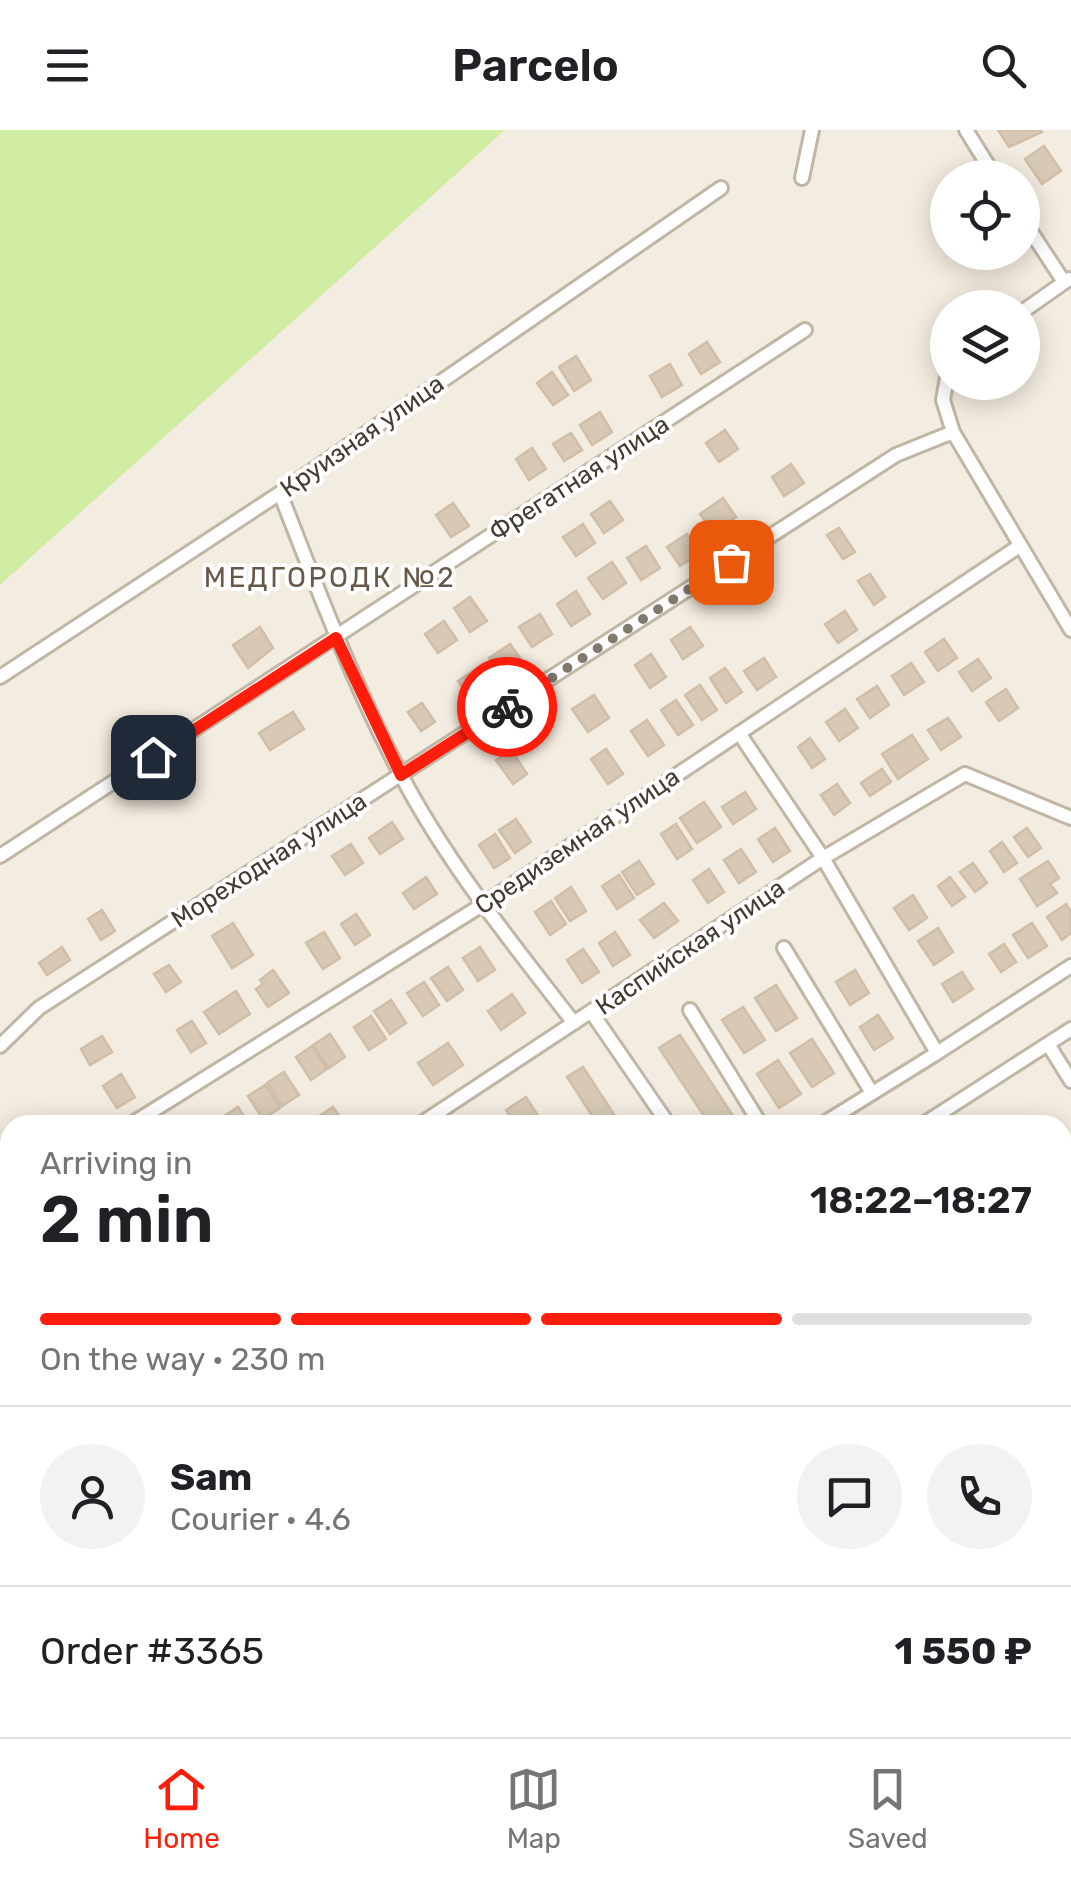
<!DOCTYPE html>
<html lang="en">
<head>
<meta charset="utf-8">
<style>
  :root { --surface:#fff; --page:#f2f2f2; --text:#202124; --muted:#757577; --line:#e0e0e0; --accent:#ff1e0b }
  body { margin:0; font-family:Rubik,sans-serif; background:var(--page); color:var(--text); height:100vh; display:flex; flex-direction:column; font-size:38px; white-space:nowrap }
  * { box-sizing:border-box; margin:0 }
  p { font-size:32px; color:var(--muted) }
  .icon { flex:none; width:55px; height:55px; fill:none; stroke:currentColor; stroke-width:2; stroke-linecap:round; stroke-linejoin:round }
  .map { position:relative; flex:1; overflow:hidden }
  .drawer { position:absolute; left:0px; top:985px; width:1072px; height:622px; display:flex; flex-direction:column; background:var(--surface); border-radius:30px 30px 0 0; box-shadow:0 5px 25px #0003 }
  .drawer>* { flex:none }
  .tools { position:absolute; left:930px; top:30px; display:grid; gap:20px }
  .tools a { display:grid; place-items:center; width:110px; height:110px; border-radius:50%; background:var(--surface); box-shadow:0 5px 25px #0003; font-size:50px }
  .pin { position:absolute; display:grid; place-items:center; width:85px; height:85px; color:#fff; margin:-42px; border-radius:20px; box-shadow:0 5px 15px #0006 }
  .courier { position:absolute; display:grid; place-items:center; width:100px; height:100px; margin:-50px; border:8px solid #ff1e0b; border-radius:50%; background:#fff; color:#222; box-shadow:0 2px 12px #0007 }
  .overview em { font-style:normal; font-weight:600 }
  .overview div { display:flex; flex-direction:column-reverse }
  .overview { display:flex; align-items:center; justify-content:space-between; height:170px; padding:0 40px }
  h1 { font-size:65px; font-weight:600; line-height:75px }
  .bar { display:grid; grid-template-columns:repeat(4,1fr); gap:15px 10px; align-content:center; height:120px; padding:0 40px }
  .bar i { height:12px; border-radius:8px; background:var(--line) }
  .bar .selected { background:var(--accent) }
  .bar p { grid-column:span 4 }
  .line { display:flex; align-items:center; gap:25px; padding:0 40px; border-top:2px solid var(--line) }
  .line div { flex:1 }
  .round { display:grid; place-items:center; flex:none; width:105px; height:105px; border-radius:52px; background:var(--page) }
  header { display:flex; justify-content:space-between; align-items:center; height:130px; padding:0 40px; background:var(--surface); font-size:45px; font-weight:600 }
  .dock { display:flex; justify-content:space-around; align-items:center; height:140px; border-top:2px solid var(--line); background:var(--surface); font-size:28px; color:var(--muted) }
  .dock a { display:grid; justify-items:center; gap:5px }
  .dock .selected { color:var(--accent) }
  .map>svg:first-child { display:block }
</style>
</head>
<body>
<header><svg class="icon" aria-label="menu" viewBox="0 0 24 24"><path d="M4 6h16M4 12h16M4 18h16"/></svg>Parcelo<svg class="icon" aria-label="search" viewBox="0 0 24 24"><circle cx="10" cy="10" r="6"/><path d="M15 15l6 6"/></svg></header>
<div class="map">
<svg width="1071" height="1607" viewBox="0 0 1071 1607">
  <rect width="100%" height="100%" fill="#f3ece0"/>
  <path fill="#d1eda3" d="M0,0H505L0,455Z"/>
  <path fill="#d8c9b7" stroke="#d1bea7" stroke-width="2.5" d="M998,0H1041L1042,2L1009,17Z
    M1044,16L1061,41L1042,54L1025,29Z
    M707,212L720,232L701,244L689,224Z
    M576,226L591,250L574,261L559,237Z
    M670,234L682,255L662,267L650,246Z
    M552,242L568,265L553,275L537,253Z
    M600,282L612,302L592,315L580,295Z
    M725,300L738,319L719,332L706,313Z
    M571,303L582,320L564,331L553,314Z
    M532,318L546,339L529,350L516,329Z
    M791,334L804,353L784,366L772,347Z
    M723,368L736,387L714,403L700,384Z
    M610,371L623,390L604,403L591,384Z
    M453,373L469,396L451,407L436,385Z
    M583,394L595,413L576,426L563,407Z
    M839,398L855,422L843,429L827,405Z
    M687,404L699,423L680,436L667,417Z
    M646,416L660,438L641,450L627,428Z
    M612,432L626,453L603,469L588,448Z
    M870,444L885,467L874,475L858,451Z
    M576,461L590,484L571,496L557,474Z
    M470,467L487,491L470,502L454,478Z
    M845,481L857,500L838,513L825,494Z
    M540,484L552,504L532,517L519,497Z
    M444,491L457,510L438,523L425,504Z
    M260,497L273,518L248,538L233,515Z
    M690,497L703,516L683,529L671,510Z
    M944,509L957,528L938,541L925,522Z
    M510,514L526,537L504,551L489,528Z
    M651,524L666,547L650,558L635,535Z
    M764,528L776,547L757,560L744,541Z
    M978,529L991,548L972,561L959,542Z
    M911,533L924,552L904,565L892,546Z
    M478,538L490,557L471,570L458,551Z
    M725,538L742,562L726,573L710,548Z
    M700,555L717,580L702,590L685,565Z
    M877,556L889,575L870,588L857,569Z
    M1006,559L1018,578L999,591L986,572Z
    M594,565L609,588L588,602L572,579Z
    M676,570L693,595L678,605L661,580Z
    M422,573L435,592L421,601L408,582Z
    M845,579L858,598L839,611L826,592Z
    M293,582L304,599L270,620L259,603Z
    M948,588L961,607L941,620L928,600Z
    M647,590L664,615L648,626L631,601Z
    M912,605L928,629L898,649L882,624Z
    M810,608L825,629L812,638L798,617Z
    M606,619L623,644L608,654L591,629Z
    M511,620L527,644L513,654L496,630Z
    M882,639L891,652L870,666L861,653Z
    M837,654L850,673L834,685L821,665Z
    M745,662L756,679L733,694L722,677Z
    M704,672L721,697L697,713L680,688Z
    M516,689L531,712L515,723L499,700Z
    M392,692L403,709L380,724L369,708Z
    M676,694L692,719L677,729L661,704Z
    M775,698L790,721L773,732L758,709Z
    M1027,698L1041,718L1028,727L1014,707Z
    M495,704L510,728L494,738L479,715Z
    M1002,712L1017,733L1004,742L990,721Z
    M351,714L363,733L345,745L332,726Z
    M741,719L756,742L739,753L724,730Z
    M639,731L654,754L637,765L622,742Z
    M1048,731L1059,748L1050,754L1057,763L1037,776L1020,749Z
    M973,733L987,753L975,762L960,742Z
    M709,739L724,762L708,773L693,750Z
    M619,745L634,768L617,779L602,756Z
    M426,747L437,764L414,779L403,763Z
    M950,747L965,767L952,776L938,756Z
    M571,757L586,781L570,791L555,768Z
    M913,765L927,788L909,800L894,778Z
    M551,771L566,794L550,805L535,782Z
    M664,773L678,791L654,808L640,790Z
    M1066,774L1071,782V803L1062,810L1047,787Z
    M102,780L115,801L101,810L88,789Z
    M356,784L370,805L355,815L341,794Z
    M233,793L253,825L232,838L212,806Z
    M1032,793L1047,816L1028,828L1013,805Z
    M938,798L953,822L934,835L918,811Z
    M324,802L340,828L323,839L306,813Z
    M615,802L630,825L613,836L599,813Z
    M1004,814L1016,832L1001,842L989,824Z
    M62,817L70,830L47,845L39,833Z
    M480,817L495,840L478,851L463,828Z
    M583,819L599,842L582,853L567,830Z
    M169,835L181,852L166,862L154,844Z
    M448,837L463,860L447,871L431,848Z
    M273,840L289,863L268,877L256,859L263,854L260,850Z
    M855,840L869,863L850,875L836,852Z
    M962,842L973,859L953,872L942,854Z
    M424,852L439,875L423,886L407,863Z
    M776,855L797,888L776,901L755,868Z
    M236,861L250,884L219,904L204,882Z
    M512,864L525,883L501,900L488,881Z
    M391,870L406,893L390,904L374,881Z
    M743,877L765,910L744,923L722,890Z
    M878,885L893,908L874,920L860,897Z
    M371,886L386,909L369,920L354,897Z
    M192,891L206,913L191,922L177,900Z
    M330,904L345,927L329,938L313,915Z
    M680,905L739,995H710L659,918Z
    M102,906L112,922L90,935L81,919Z
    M812,909L834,943L812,957L790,923Z
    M448,913L463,935L433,955L418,933Z
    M312,916L327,939L311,950L296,927Z
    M778,930L801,964L779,978L757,944Z
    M583,937L621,995H598L567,947Z
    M284,942L299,965L282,976L267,953Z
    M121,944L135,967L117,978L103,956Z
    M265,955L280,978L263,989L248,966Z
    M526,967L544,995H516L506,980Z
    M238,977L250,995H226L221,988Z
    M333,977L346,995H325L319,986Z
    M1071,1041V1074L1062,1061V1047Z
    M1071,1454V1494L1062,1479V1459Z
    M318,1598H328L334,1607H302Z
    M434,1598H448L454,1607H428L425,1603Z
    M836,1598H867L873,1607H836L832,1600Z"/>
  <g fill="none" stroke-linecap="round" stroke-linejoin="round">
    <g stroke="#c1b6a5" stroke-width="18">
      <path id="street" d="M966,0L996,48
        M802,48L812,0
        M1022,88L1064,152
        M1022,182L1069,149
        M948,242L943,270L953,302L1071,500
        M280,363C317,458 353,553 400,643C447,733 512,813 574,893
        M0,547L280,363L721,58
        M739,603L823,728L937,923L1071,836
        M0,726L805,200
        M784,818L872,963
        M690,880L761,995
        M592,883L669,995
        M1048,914L1071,951
        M0,916L39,878L896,325L953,302
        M130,995L482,775L1018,417
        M419,995L823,728L965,644L1071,688
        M821,995L937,923
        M922,995L1071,899
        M0,1077L10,1095
        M0,1127L10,1120
        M1062,1229L1071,1243
        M0,1332L10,1324
        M1062,1531L1071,1544
        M0,1590L10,1583
        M114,1598V1607
        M199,1598L204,1607
        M395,1598L401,1607
        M562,1598L568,1607
        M731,1598L737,1607
        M906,1598L912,1607"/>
    </g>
    <use href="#street" stroke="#fff" stroke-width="12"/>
  </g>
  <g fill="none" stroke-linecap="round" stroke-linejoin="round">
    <path stroke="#81796e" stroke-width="10" stroke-dasharray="0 18" d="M507,577L731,432"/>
    <path stroke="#ff1e0b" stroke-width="12" d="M153,627L336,508L401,645L507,577"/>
  </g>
  <g text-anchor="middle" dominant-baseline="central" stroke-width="8" stroke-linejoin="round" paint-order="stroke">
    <g font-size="25" fill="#443b31" stroke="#fff">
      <text transform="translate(362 306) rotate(-35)">Круизная улица</text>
      <text transform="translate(579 348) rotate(-33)">Фрегатная улица</text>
      <text transform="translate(577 711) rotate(-34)">Средиземная улица</text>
      <text transform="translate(269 730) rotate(-33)">Мореходная улица</text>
      <text transform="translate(690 817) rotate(-34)">Каспийская улица</text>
    </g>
    <g font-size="28" letter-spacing="2.5" fill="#685847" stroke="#fff">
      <text x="330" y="447">МЕДГОРОДК №2</text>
    </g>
  </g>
</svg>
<div class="tools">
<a><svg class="icon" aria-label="locate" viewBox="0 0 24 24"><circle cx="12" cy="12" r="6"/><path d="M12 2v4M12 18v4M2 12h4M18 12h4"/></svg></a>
<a><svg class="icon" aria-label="layers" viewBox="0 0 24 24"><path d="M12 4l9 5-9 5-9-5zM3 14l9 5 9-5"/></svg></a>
</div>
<div class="pin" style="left:731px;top:432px;background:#ea580c"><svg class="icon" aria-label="bag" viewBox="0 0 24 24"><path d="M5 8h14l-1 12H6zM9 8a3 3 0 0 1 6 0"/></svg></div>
<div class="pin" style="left:153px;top:627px;background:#1f2937"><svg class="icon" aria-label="home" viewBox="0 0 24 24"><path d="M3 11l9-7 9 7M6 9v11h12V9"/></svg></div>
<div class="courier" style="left:507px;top:577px"><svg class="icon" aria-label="bike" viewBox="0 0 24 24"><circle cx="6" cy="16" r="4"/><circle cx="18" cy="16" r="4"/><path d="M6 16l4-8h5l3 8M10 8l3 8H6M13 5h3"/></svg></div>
<section class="drawer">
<div class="overview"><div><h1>2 min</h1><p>Arriving in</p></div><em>18:22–18:27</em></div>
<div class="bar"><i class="selected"></i><i class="selected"></i><i class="selected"></i><i></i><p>On the way · 230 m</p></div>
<div class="line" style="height:180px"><a class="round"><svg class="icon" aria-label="person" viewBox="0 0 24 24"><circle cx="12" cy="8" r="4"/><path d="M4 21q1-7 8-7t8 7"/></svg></a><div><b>Sam</b><p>Courier · 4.6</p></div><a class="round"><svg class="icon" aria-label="chat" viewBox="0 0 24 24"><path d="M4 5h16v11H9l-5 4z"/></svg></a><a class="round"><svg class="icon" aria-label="phone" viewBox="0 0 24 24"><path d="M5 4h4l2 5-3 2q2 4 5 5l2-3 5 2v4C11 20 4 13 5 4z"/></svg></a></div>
<div class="line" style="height:130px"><div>Order #3365</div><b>1 550 ₽</b></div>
</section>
</div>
<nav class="dock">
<a class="selected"><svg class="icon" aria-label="home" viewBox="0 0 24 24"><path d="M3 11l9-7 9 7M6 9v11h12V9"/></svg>Home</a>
<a><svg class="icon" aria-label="map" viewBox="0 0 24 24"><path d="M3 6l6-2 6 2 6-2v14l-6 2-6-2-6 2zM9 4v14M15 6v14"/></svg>Map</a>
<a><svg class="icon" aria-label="saved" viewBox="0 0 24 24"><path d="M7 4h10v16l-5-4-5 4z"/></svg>Saved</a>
</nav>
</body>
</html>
